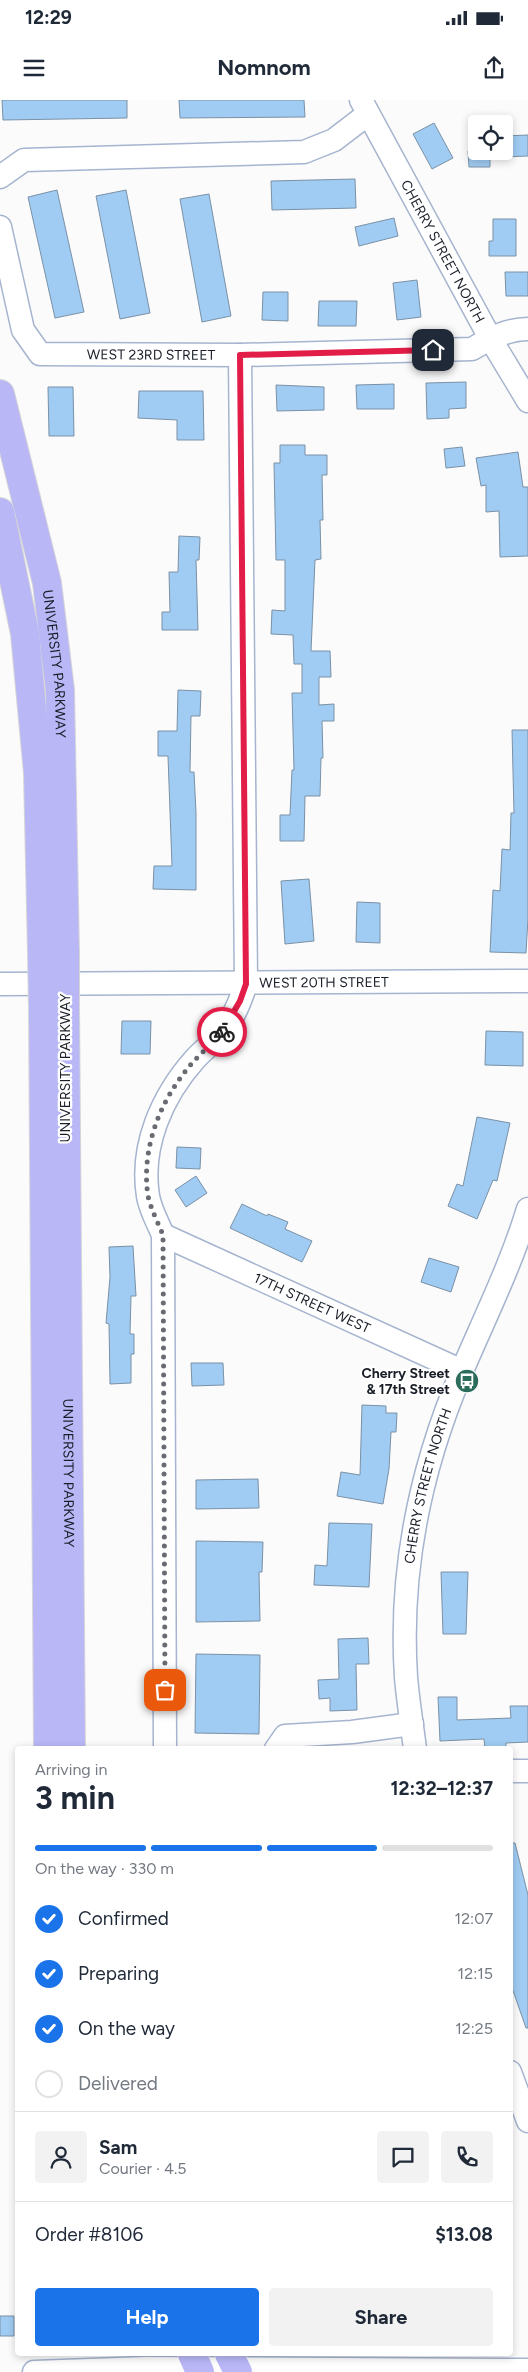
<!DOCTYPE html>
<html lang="en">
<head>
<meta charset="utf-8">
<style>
  :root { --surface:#fff; --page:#f2f2f3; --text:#1f2937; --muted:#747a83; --line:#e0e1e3; --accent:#1a73e8 }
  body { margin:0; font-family:Figtree,sans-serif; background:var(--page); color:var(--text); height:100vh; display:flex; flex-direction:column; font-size:19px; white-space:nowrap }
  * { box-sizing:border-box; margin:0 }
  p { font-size:16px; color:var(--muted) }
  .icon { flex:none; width:28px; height:28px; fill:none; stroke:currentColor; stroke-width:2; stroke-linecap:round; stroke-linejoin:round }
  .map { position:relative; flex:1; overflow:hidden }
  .details { position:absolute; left:15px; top:1646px; width:498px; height:610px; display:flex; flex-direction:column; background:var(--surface); border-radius:5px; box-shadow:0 2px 8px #0003 }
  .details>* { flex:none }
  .buttons { position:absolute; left:468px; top:15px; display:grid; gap:10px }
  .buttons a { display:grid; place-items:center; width:45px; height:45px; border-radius:5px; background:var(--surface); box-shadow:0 2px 8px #0003; font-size:25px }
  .pin { position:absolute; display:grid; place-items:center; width:42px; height:42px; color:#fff; margin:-21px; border-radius:10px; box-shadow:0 2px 8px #0006 }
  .courier { position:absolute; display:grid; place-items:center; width:50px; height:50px; margin:-25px; border:4px solid #e11d48; border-radius:50%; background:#fff; color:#222; box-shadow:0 1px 6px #0007 }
  .summary em { font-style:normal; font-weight:700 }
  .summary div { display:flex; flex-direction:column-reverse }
  .summary { display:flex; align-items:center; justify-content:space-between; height:85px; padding:0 20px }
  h1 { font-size:32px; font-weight:700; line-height:38px }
  .bar { display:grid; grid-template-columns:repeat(4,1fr); gap:8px 5px; align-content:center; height:60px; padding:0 20px }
  .bar i { height:6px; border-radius:4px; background:var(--line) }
  .bar .current { background:var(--accent) }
  .bar p { grid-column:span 4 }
  .line { display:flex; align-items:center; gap:12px; padding:0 20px; border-top:1px solid var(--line) }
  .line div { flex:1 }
  .round { display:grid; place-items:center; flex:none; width:52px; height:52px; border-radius:5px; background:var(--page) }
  ol { padding:0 20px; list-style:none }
  li { display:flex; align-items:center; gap:15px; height:55px }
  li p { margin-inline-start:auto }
  li .icon { padding:5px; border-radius:50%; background:var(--accent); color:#fff; stroke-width:4 }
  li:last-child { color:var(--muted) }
  li i { width:28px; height:28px; border:2px solid var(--line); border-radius:50% }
  .primary-button { display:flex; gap:10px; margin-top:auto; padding:10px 20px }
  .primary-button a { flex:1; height:58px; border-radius:5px; background:var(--accent); color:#fff; font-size:20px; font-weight:700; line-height:58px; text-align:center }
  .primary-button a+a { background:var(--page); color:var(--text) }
  .status { display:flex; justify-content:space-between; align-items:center; height:35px; padding:0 25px; background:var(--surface); direction:ltr }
  .status svg { height:14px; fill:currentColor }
  header { display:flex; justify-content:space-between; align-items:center; height:65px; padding:0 20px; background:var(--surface); font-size:22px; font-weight:700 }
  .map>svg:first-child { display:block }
</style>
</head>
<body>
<div class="status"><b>12:29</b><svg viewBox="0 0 49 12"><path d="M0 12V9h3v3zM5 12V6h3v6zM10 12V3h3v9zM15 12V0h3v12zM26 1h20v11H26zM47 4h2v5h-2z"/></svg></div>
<header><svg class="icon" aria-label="menu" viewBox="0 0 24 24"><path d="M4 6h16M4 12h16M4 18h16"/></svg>Nomnom<svg class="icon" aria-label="share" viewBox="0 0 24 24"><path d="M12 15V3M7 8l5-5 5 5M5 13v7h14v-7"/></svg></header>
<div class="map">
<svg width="528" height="2272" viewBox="0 0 528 2272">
  <rect width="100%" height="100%" fill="#fbfbfb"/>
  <path fill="#a0cbf2" stroke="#7a91a6" d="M2,0H127V18L3,20Z
    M179,0H304L305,17L180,18Z
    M434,23L453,58L432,69L413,34Z
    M528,35V56L504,57V36Z
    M468,51H490V67H469Z
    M355,79L356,108L272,110L271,81Z
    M57,90L84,212L55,218L28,97Z
    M126,90L150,213L120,219L96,96Z
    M209,94L231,216L202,222L180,99Z
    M394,118L398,136L359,146L355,127Z
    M493,119H516V156H489V141H493Z
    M505,172H528V196H506Z
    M417,180L421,217L397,220L393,183Z
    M263,192H288V221L262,220Z
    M319,201H357L356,226H318Z
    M466,282V308L449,309V318L427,319L426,283Z
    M394,284V309H357L356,285Z
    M276,285L324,287V310L277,311Z
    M48,287H73L74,336H49Z
    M139,291H203L204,340H177V320L138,318Z
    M280,345H305V355H327V375H322L323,420H320L321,459L315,460L311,551H330L331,577H319V605L334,604V621H322L323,658H321L320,696H305L304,741H280V715H290L292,670H294L292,593H302V564H294L293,535L271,534L272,510L285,511V460H276L274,363H280Z
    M462,347L465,366L446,368L444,349Z
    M518,352L523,387H528V456L500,457L499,411L486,412V385L481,386L476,358Z
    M179,436L200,437L199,460H196L198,530H162V512H170L169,472H178Z
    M178,590L201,591L200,616H191L190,672H194L196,713V790L153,789L154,766H172L168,656H158V631H177Z
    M512,630H528V818L526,853L490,852L493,790L500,791L502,749L510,750L511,713H514Z
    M309,779L314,841L285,844L281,781Z
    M357,802L380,803V843L356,842Z
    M122,921H151L150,954H121Z
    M486,931L523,932V966L485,965Z
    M477,1017L510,1023L497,1081L493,1080L477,1119L448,1106L457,1084L463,1086Z
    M177,1047L201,1048L200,1069L176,1068Z
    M196,1076L207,1093L186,1107L175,1090Z
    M242,1104L267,1116L268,1114L288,1122L285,1129L312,1141L302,1162L230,1128Z
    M133,1146L136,1196H131L130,1234H134V1254H131V1283L110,1284L109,1224L106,1223L110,1177L109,1147Z
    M429,1158L459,1167L451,1192L421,1182Z
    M191,1263H223L224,1285L192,1286Z
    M362,1305L386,1306V1313H397L396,1332H391L389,1369L383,1404L337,1396L341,1372L360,1375Z
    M258,1379L259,1408L196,1409V1380Z
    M329,1423L372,1424L369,1487L314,1485L315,1465L327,1466Z
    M196,1441L263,1442L262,1472H259L260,1521L196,1522Z
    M441,1472H468L466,1534H443Z
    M368,1538L369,1564H356L357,1610L330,1611V1598L319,1599L318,1580L339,1579L338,1539Z
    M196,1554L260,1555L259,1634L195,1633Z
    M438,1597H457V1620L511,1618L510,1606H528V1642L506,1643V1647L485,1648L484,1639L440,1641Z
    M510,1743H515L528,1795V1928H526L510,1882Z
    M0,2216H14V2236H0Z"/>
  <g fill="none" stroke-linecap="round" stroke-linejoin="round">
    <g stroke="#a6b4cf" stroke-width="25">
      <g id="minor">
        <path id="s1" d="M361,0L490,238L528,301"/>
        <path d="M0,77L24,60L304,52L334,40L368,14"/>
        <path id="s2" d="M0,127L23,230L40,254L240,255L472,249C489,239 507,229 528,229"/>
        <path id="s3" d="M0,884L528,881"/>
        <path id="s4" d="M163,1135L462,1271"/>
        <path d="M165,1649L163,1135C158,1123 150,1109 148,1096C140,1046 162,996 195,959C203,950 212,944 220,935C233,920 240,902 246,884L240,255"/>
        <path d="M276,1649L285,1636L352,1632L412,1624"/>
        <path id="s5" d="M415,1649C412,1625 408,1601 406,1577C399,1470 420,1369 462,1271C485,1217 511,1165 528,1109"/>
        <path d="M510,1671H528"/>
        <path d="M510,1972L528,2021"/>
        <path d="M34,2272L146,2268L528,2270"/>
      </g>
    </g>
    <g stroke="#d6d6d8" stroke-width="30">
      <g id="major">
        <path id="s6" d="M0,294L47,483L60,590L65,853"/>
        <path d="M0,412L25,534L38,673L42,854"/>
        <path d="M43,908L48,1649"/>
        <path id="s7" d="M65,908L71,1649"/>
        <path d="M192,2254L200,2272"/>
        <path d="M229,2254L238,2272"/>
      </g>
    </g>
    <use href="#minor" stroke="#fff" stroke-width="22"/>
    <use href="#major" stroke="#b9b7f6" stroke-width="28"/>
    <g stroke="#d6d6d8" stroke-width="30" stroke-linecap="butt">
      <path id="major-bridge" d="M65,853V908
        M42,854L43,908"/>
    </g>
    <use href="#major-bridge" stroke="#b9b7f6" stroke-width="28"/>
  </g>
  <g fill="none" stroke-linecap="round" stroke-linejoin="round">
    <path stroke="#686b72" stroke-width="5" stroke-dasharray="0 9" d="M165,1590L163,1135C158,1123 151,1109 148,1096C141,1050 159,1003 188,968C198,955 212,945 222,932"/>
    <path stroke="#e11d48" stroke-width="6" d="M222,932L240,901L246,884L240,255L433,250"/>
  </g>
  <defs>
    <g id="bus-disc" transform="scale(1.25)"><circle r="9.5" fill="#2c6c5b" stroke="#fff"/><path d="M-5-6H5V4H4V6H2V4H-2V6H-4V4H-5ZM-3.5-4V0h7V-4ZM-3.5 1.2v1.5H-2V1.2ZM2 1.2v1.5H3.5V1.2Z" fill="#fff"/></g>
  </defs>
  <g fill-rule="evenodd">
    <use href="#bus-disc" x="467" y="1281"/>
  </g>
  <g text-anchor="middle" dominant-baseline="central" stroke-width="4.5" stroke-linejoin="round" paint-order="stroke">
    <g font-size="14" fill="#191e28" stroke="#fff">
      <text stroke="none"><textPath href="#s1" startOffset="172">CHERRY STREET NORTH</textPath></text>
      <text stroke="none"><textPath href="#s2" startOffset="246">WEST 23RD STREET</textPath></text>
      <text stroke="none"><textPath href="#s6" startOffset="276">UNIVERSITY PARKWAY</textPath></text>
      <text stroke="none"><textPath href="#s3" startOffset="324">WEST 20TH STREET</textPath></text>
      <text transform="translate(65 968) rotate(-90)">UNIVERSITY PARKWAY</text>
      <text stroke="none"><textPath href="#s4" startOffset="164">17TH STREET WEST</textPath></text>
      <text stroke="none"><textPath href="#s7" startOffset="465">UNIVERSITY PARKWAY</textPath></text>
      <text stroke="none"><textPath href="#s5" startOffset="266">CHERRY STREET NORTH</textPath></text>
    </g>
    <g font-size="14" font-weight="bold" fill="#191e28" stroke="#fff" text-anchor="end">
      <text x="450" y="1273">Cherry Street<tspan x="450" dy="16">&amp; 17th Street</tspan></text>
    </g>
  </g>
</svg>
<div class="buttons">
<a><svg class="icon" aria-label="locate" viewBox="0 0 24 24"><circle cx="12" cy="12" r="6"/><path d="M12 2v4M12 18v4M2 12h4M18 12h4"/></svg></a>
</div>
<div class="pin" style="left:165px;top:1590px;background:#ea580c"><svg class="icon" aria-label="bag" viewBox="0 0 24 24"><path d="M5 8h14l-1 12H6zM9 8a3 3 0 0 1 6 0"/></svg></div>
<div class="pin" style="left:433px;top:250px;background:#1f2937"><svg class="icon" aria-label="home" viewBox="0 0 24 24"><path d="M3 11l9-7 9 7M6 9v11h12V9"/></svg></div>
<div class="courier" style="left:222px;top:932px"><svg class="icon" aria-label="bike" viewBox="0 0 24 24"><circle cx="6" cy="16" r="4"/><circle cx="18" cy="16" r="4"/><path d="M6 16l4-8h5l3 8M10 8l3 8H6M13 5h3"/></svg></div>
<section class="details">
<div class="summary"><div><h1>3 min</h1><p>Arriving in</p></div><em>12:32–12:37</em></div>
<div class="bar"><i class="current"></i><i class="current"></i><i class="current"></i><i></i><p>On the way · 330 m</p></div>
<ol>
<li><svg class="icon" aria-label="check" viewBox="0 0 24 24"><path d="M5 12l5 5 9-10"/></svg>Confirmed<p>12:07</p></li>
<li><svg class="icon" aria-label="check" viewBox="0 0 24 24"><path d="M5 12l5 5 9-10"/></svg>Preparing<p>12:15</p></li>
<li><svg class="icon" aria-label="check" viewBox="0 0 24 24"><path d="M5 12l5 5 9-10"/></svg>On the way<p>12:25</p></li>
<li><i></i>Delivered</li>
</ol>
<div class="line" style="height:90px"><a class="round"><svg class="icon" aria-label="person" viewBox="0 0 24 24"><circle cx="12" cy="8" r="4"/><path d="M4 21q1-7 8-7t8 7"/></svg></a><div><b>Sam</b><p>Courier · 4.5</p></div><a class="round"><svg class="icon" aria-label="chat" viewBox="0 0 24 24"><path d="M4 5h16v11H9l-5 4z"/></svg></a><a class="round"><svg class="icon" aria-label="phone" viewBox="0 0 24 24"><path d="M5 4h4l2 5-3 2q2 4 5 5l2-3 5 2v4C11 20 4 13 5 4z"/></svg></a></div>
<div class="line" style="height:65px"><div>Order #8106</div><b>$13.08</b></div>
<div class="primary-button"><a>Help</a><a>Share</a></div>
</section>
</div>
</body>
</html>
